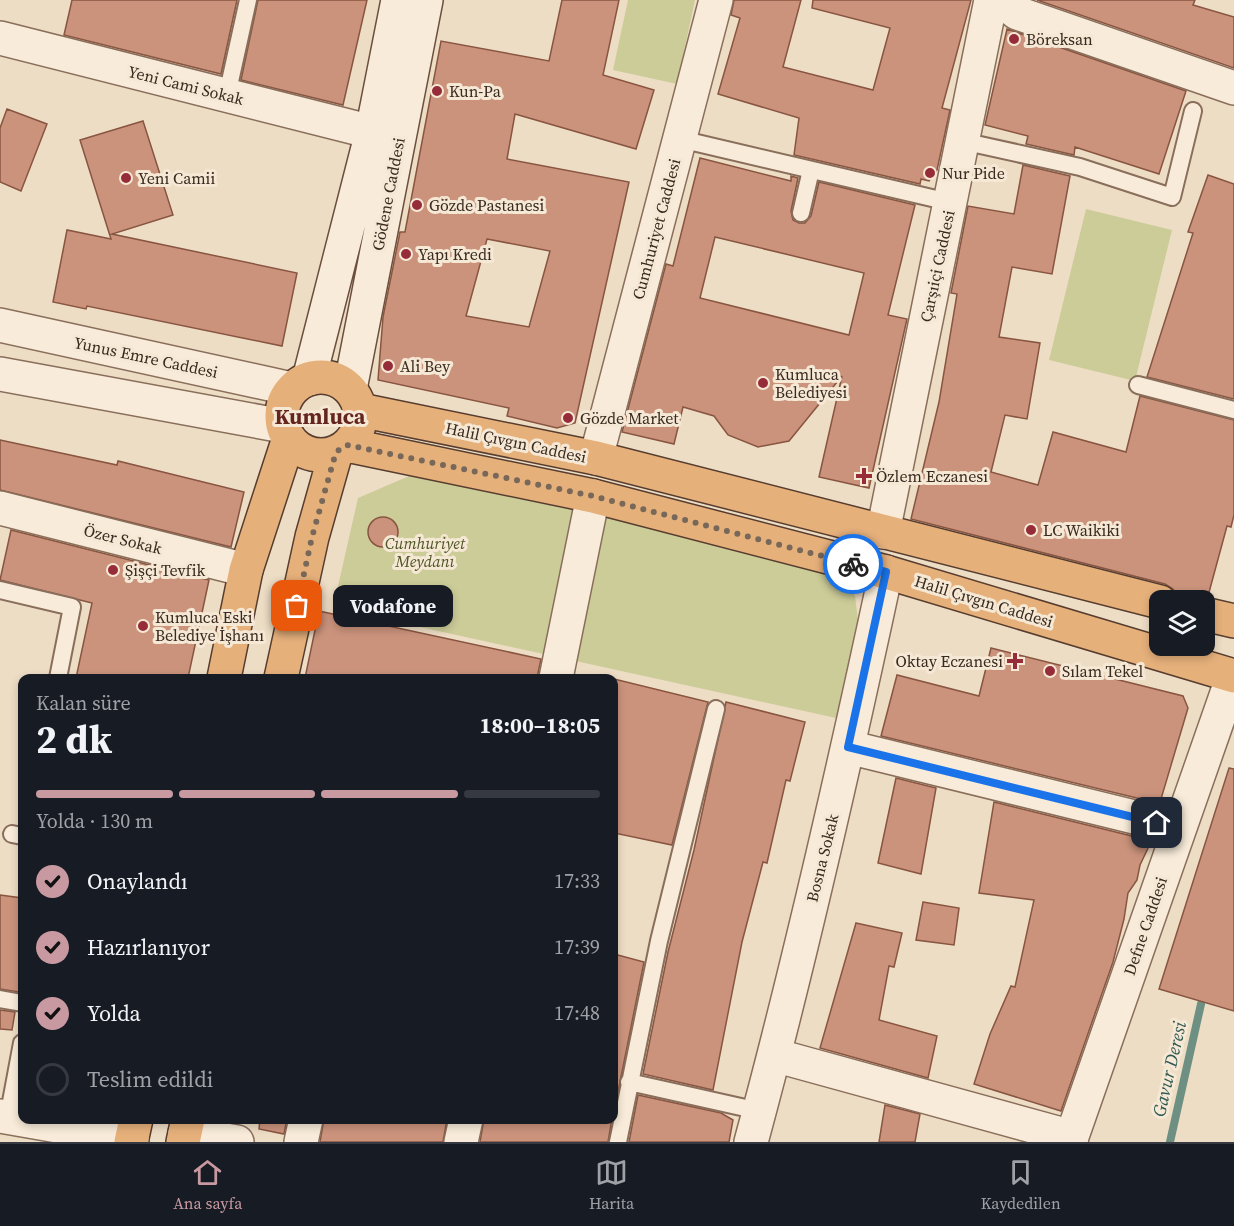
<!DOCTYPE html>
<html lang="tr">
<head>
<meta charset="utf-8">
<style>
  :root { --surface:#171b24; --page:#20242c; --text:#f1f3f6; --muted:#9ea1a6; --line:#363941; --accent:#c899a1 }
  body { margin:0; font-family:"Source Serif 4",serif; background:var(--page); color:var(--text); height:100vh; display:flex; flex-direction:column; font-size:22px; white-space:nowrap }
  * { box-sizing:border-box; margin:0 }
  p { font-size:20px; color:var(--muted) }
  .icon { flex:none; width:33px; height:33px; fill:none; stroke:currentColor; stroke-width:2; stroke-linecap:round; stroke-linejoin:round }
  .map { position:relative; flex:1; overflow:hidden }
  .panel { position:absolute; left:18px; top:674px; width:600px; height:450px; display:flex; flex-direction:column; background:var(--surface); border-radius:12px; box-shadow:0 3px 9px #0003 }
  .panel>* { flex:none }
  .buttons { position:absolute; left:1149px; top:590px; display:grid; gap:12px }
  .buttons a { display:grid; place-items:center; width:66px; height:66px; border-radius:12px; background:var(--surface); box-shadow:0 3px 9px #0003; font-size:30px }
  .pin { position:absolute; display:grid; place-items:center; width:51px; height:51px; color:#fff; margin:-26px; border-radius:12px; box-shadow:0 3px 9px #0006 }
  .courier { position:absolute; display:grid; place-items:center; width:60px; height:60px; margin:-30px; border:4px solid #1a73e8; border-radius:50%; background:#fff; color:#222; box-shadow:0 2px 8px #0007 }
  .bubble { position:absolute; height:42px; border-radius:12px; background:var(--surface); box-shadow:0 3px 9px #0003; font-size:20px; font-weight:700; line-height:42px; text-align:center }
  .head em { font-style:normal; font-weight:700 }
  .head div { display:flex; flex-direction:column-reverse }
  .head { display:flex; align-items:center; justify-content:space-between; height:102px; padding:0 18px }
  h1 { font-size:39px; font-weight:700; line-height:45px }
  .bar { display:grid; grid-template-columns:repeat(4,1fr); gap:9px 6px; align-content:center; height:72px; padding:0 18px }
  .bar i { height:8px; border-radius:4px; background:var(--line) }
  .bar .active { background:var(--accent) }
  .bar p { grid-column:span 4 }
  ol { padding:0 18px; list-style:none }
  li { display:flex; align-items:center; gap:18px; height:66px }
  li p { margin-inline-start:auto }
  li .icon { padding:6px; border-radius:50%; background:var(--accent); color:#111; stroke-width:4 }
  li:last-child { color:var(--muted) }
  li i { width:33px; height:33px; border:3px solid var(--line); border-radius:50% }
  .tabs { display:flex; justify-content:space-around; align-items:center; height:84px; border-top:2px solid var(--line); background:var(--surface); font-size:16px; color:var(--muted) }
  .tabs a { display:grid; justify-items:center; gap:3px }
  .tabs .active { color:var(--accent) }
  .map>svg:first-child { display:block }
</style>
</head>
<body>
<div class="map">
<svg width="1234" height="1142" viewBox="0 0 1234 1142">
  <rect width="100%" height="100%" fill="#eeddc5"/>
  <path fill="#cc9" d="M628,0H695L677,84L613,70Z
    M1086,209L1172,230L1135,381L1049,360Z
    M416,473L840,572L855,596L859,628L836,718L333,608L358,498Z"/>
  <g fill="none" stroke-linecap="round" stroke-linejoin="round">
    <path stroke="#6d9083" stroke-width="8" d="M1170,1142L1201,1004"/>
  </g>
  <path fill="#cb937c" stroke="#885541" stroke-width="1.5" fill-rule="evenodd" d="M72,0H237L221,74L64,35Z
    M258,0H367L343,105L241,80Z
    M562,0H619L603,75L654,90L636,149L515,114L507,159L629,182L575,423L557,428L507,416L509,408L378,380L383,317L400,232H405L441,41L549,61ZM487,239L550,251L529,327L466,316Z
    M734,0H801L783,67L873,90L890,28L812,8L813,0H971L942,108L950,110L937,170L929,181L921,179L920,184L794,155L799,118L718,94L740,18L731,15Z
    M1037,0H1195L1193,5L1234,17V68Z
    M1007,29L1186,91L1159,174L1075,147L1074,155L1026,144L1028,136L985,125Z
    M7,109L47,124L21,191L0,182V128Z
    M143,121L173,215L112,234L297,273L282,346L87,306L86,309L53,302L67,230L111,239L80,140Z
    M700,158L791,181V176L798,178L791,211L793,220L799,223H805L811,216L819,182L915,205L888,315L907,319L869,488L819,477L842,376L789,441L758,447L728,435L714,416L683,407L674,444L622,432L666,264L673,266ZM715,237L864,273L849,335L700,298Z
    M1023,165L1070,176L1052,274L1012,267L999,337L1040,343L1027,419L1005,415L991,472L1038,485L1053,432L1126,452L1140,396L1234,420V515L1231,527L1227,526L1208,596L1190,600L1178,597L1173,589L1165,584L911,519L939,402L957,294L951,293L968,206L1014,214Z
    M1208,175L1234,184V399L1147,377L1193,233L1188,232Z
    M0,440L117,465L118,461L244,492L231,547L0,490Z
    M368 532a15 15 0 1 1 30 0a15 15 0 1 1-30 0Z
    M11,530L209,580L188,678H76L92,603L0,580Z
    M319,611L541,659L537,678H305Z
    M991,648L1183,696L1188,708L1161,799L1145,800L881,736L897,675L979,696Z
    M614,679L708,702L672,845L614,833Z
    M726,702L805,722L790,781L786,780L767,863L763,862L742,942L713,1090L643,1074L668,952L694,850Z
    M1229,768L1234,769V1011L1159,989Z
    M896,778L936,788L921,874L878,863Z
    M994,802L1148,840L1150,844L1140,865L1137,880L1128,893L1124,919L1113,962L1061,1111L974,1084L990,1034L1011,986L1015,987L1034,900L979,893Z
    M0,895L22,898V984H20L19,992L0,989Z
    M923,902L959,908L954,945L916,940Z
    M856,923L902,933L894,967L889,966L879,1020L937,1036L928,1078L820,1048Z
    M614,954L644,962L614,1112Z
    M0,1010L15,1012L12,1030L0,1029Z
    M638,1095L721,1113L733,1120L729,1142H629Z
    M885,1105L920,1114L915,1142H879Z
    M260,1119H287L284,1134L259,1129Z
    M324,1119H447L443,1142H320Z
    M484,1119H612L608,1142H480Z"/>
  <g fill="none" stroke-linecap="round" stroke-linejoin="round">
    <g stroke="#896e5b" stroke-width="20">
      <path id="service" d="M227,95L248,0
        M680,139L949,202
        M962,141L1080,167L1172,197L1193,111
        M801,213L811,170
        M1138,385L1234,410
        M0,590L72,607L58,678
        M12,834L22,836
        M0,999L22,1003
        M629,1082L759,1111
        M8,1118L22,1043
        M618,1142L659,941L716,709"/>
    </g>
    <g stroke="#896e5b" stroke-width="36">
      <path id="minor" d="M1001,0L1017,13L1234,88
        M0,38L372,132
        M596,458L716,0
        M0,508L246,570
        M883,532L991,0
        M556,678L593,496
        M848,747L1179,828
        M774,1055L1072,1137
        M0,1116L132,1139
        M185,1133L237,1142
        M301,1142L306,1119
        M461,1142L466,1119
        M751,1142C802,954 845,763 886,572
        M1070,1142L1233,676"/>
    </g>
    <g stroke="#896e5b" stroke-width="36">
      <path id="tertiary" d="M0,325L292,389
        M0,374L283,426"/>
    </g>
    <g stroke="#6b4f3e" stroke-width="36">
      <path id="secondary" d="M309,379L372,132L398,0
        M350,389L426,0"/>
    </g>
    <g stroke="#573d2f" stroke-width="36">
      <path id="trunk" d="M282 416a39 39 0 1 1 78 0a39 39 0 1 1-78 0Z
        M360,410L596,458L1160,602
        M347,445L593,496L886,572L1234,676
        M1204,614L1234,621
        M224,678L246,570L289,438
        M281,678L312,537L336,452
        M131,1142L136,1119
        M183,1142L188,1119"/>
    </g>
    <use href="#service" stroke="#f8ebd9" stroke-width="16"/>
    <use href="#minor" stroke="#f8ebd9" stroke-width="33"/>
    <use href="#tertiary" stroke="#f8ebd9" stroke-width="33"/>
    <use href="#secondary" stroke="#f8ebd9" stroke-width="33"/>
    <use href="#trunk" stroke="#e6b07b" stroke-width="33"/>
  </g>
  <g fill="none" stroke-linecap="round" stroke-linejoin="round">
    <path stroke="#786859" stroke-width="6" stroke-dasharray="0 10.8" d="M297,606L312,537L336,452L347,445L593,496L853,564"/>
    <path stroke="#1a73e8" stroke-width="8" d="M853,564L886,572L848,747L1157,823"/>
  </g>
  <g fill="#972c39" stroke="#f5e8d5" stroke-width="2">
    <circle cx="1014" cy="39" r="6"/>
    <circle cx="437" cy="91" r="6"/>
    <circle cx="930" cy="173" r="6"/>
    <circle cx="126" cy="178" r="6"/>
    <circle cx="417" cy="205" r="6"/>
    <circle cx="406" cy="254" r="6"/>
    <circle cx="388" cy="366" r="6"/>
    <circle cx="763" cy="383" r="6"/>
    <circle cx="568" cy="418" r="6"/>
    <path d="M861 467h6v6h6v6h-6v6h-6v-6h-6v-6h6z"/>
    <circle cx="1031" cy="530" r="6"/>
    <circle cx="113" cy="570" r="6"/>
    <circle cx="143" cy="626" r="6"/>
    <path d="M1012 652h6v6h6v6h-6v6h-6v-6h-6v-6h6z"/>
    <circle cx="1050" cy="671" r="6"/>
  </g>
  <g text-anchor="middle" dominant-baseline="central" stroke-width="6" stroke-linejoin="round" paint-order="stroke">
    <g font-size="16" fill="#39291f" stroke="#f5e8d5" text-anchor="start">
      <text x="1026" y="39">Böreksan</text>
      <text x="449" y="91">Kun-Pa</text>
      <text x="942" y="173">Nur Pide</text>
      <text x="138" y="178">Yeni Camii</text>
      <text x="429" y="205">Gözde Pastanesi</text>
      <text x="418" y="254">Yapı Kredi</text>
      <text x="400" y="366">Ali Bey</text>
      <text x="775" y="374">Kumluca<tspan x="775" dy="18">Belediyesi</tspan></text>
      <text x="580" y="418">Gözde Market</text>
      <text x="876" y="476">Özlem Eczanesi</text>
      <text x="1043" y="530">LC Waikiki</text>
      <text x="125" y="570">Şişçi Tevfik</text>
      <text x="155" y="617">Kumluca Eski<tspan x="155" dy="18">Belediye İşhanı</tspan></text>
      <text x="1003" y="661" text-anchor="end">Oktay Eczanesi</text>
      <text x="1062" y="671">Sılam Tekel</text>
    </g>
    <g font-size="16" fill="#39291f" stroke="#f5e8d5">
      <text transform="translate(186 85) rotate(14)">Yeni Cami Sokak</text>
      <text transform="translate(388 194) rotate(-79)">Gödene Caddesi</text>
      <text transform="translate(656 229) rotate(-75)">Cumhuriyet Caddesi</text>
      <text transform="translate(937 266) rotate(-78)">Çarşıiçi Caddesi</text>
      <text transform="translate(146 357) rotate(12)">Yunus Emre Caddesi</text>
      <text transform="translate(516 442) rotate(12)">Halil Çıvgın Caddesi</text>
      <text transform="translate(123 539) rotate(14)">Özer Sokak</text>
      <text transform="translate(984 601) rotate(17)">Halil Çıvgın Caddesi</text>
      <text transform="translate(822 858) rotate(-76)">Bosna Sokak</text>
      <text transform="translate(1145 926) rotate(-71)">Defne Caddesi</text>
    </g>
    <g font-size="16" font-style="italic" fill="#4f5526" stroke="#f5e8d5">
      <text x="425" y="543">Cumhuriyet<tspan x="425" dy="18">Meydanı</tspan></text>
    </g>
    <g font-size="18" font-style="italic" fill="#2f5851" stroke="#f5e8d5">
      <text transform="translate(1169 1069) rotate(-77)">Gavur Deresi</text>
    </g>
    <g font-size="22" font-weight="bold" fill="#65251f" stroke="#f5e8d5">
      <text x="320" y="416">Kumluca</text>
    </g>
  </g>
</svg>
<div class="buttons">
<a><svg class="icon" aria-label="layers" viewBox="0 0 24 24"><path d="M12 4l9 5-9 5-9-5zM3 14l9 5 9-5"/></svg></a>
</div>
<div class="pin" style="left:297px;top:606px;background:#ea580c"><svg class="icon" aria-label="bag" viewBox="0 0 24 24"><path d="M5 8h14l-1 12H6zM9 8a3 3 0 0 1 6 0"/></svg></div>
<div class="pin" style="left:1157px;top:823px;background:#1f2937"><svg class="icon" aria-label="home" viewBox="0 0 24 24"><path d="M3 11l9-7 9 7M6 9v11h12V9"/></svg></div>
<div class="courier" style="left:853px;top:564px"><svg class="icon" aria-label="bike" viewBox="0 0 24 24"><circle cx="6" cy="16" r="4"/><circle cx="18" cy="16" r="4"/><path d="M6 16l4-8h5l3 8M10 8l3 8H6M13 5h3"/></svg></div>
<div class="bubble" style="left:333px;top:585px;width:120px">Vodafone</div>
<section class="panel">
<div class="head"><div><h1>2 dk</h1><p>Kalan süre</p></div><em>18:00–18:05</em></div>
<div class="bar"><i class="active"></i><i class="active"></i><i class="active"></i><i></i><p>Yolda · 130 m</p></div>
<ol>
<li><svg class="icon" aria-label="check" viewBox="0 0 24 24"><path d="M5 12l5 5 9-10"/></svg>Onaylandı<p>17:33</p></li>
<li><svg class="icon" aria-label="check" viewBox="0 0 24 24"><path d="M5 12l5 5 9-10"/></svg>Hazırlanıyor<p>17:39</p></li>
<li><svg class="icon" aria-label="check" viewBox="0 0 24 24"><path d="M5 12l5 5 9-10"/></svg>Yolda<p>17:48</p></li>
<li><i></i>Teslim edildi</li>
</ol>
</section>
</div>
<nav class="tabs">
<a class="active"><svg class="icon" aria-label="home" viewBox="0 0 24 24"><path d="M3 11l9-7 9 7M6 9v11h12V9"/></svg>Ana sayfa</a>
<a><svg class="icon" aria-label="map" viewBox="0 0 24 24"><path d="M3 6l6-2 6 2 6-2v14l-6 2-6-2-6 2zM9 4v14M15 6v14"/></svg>Harita</a>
<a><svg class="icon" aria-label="saved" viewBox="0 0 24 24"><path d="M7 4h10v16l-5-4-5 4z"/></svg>Kaydedilen</a>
</nav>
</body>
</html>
